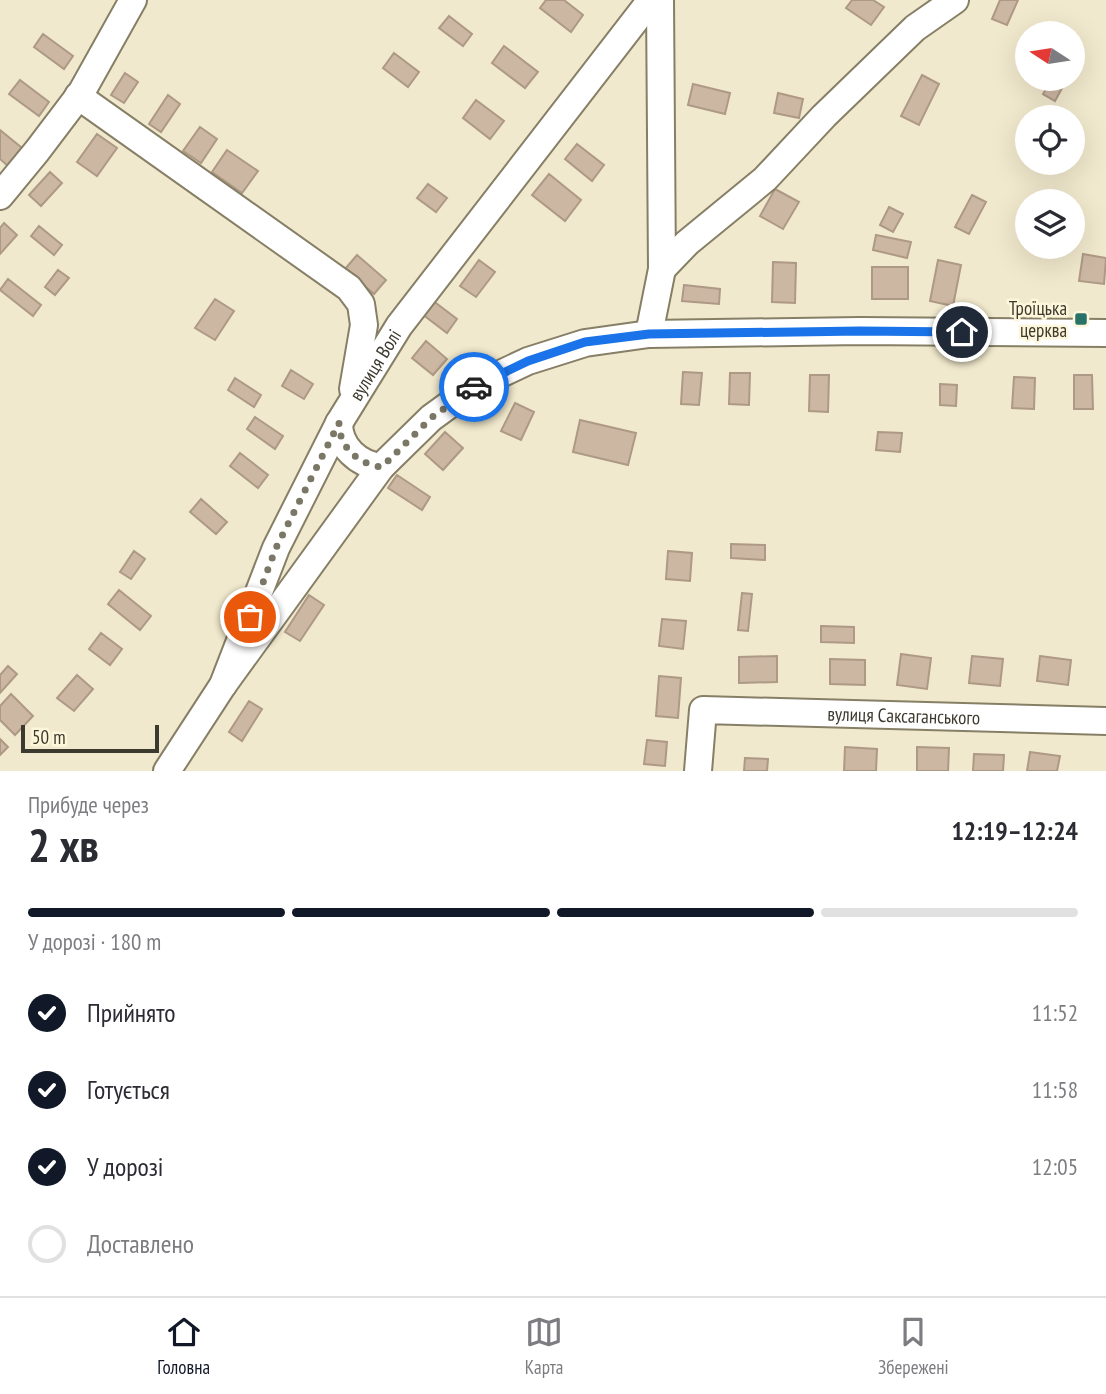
<!DOCTYPE html>
<html lang="uk">
<head>
<meta charset="utf-8">
<style>
  :root { --surface:#fff; --page:#f2f2f3; --text:#2b2b33; --muted:#7c7c81; --line:#e1e1e2; --accent:#111827 }
  body { margin:0; font-family:"PT Sans Narrow",sans-serif; background:var(--page); color:var(--text); height:100vh; display:flex; flex-direction:column; font-size:26px; white-space:nowrap }
  * { box-sizing:border-box; margin:0 }
  p { font-size:23px; color:var(--muted) }
  .icon { flex:none; width:38px; height:38px; fill:none; stroke:currentColor; stroke-width:2; stroke-linecap:round; stroke-linejoin:round }
  .map { position:relative; height:771px; overflow:hidden }
  .drawer { display:flex; flex-direction:column; background:var(--surface); flex:1 }
  .drawer>* { flex:none }
  .needle { width:46px; rotate:282deg }
  .fabs { position:absolute; left:1015px; top:21px; display:grid; gap:14px }
  .fabs a { display:grid; place-items:center; width:70px; height:70px; border-radius:50%; background:var(--surface); box-shadow:0 7px 28px #0002; font-size:35px }
  .scale { position:absolute; left:21px; bottom:18px; width:138px; box-sizing:border-box; padding-left:7px; border:4px solid #3c392e; border-top:0; font-size:19px; line-height:24px; white-space:nowrap; color:#3c392e; -webkit-text-stroke:5px #fef6da; paint-order:stroke }
  .pin { position:absolute; display:grid; place-items:center; width:60px; height:60px; color:#fff; margin:-30px; border:4px solid #fff; border-radius:50%; box-shadow:0 2px 7px #0007 }
  .courier { position:absolute; display:grid; place-items:center; width:70px; height:70px; margin:-35px; border:5px solid #1a73e8; border-radius:50%; background:#fff; color:#222; box-shadow:0 2px 9px #0007 }
  .headline em { font-style:normal; font-weight:600 }
  .headline div { display:flex; flex-direction:column-reverse }
  .headline { display:flex; align-items:center; justify-content:space-between; height:119px; padding:0 28px }
  h1 { font-size:46px; font-weight:600; line-height:52px }
  .bar { display:grid; grid-template-columns:repeat(4,1fr); gap:10px 7px; align-content:center; height:84px; padding:0 28px }
  .bar i { height:9px; border-radius:5px; background:var(--line) }
  .bar .selected { background:var(--accent) }
  .bar p { grid-column:span 4 }
  ol { padding:0 28px; list-style:none }
  li { display:flex; align-items:center; gap:21px; height:77px }
  li p { margin-inline-start:auto }
  li .icon { padding:7px; border-radius:50%; background:var(--accent); color:#fff; stroke-width:4 }
  li:last-child { color:var(--muted) }
  li i { width:38px; height:38px; border:4px solid var(--line); border-radius:50% }
  .tab-bar { display:flex; justify-content:space-around; align-items:center; height:98px; border-top:2px solid var(--line); background:var(--surface); font-size:19px; color:var(--muted) }
  .tab-bar a { display:grid; justify-items:center; gap:4px }
  .tab-bar .selected { color:var(--accent) }
  .map>svg:first-child { display:block }
</style>
</head>
<body>
<div class="map">
<svg width="1106" height="771" viewBox="0 0 1106 771">
  <rect width="100%" height="100%" fill="#f1e9cd"/>
  <path fill="#ccb7a2" stroke="#ad9985" stroke-width="2" d="M546,0H564L583,15L571,32L540,8Z
    M852,0H873L884,7L871,25L846,8Z
    M1000,0H1018L1007,25L992,19Z
    M449,16L472,34L463,46L439,28Z
    M43,34L73,56L64,69L34,47Z
    M504,46L538,72L525,88L492,63Z
    M394,53L419,72L408,87L383,68Z
    M125,73L138,82L124,103L111,95Z
    M922,75L939,84L919,125L901,116Z
    M1051,79H1067L1055,101L1043,94Z
    M20,80L49,102L39,116L9,94Z
    M693,84L730,93L725,114L688,105Z
    M778,93L803,99L799,118L774,113Z
    M168,95L180,104L161,132L149,124Z
    M476,100L504,121L490,139L463,118Z
    M200,127L217,139L201,163L183,151Z
    M0,130L22,148L8,166L0,159Z
    M97,134L117,148L97,176L77,162Z
    M577,144L604,165L592,181L565,159Z
    M227,150L258,171L242,193L212,172Z
    M50,172L62,183L41,206L29,195Z
    M549,174L581,200L565,221L532,195Z
    M428,184L447,198L436,212L417,198Z
    M775,189L799,202L783,229L760,216Z
    M972,195L986,202L969,234L955,227Z
    M889,207L903,214L893,232L880,225Z
    M4,223L17,235L0,254V228Z
    M39,226L62,245L54,255L31,236Z
    M876,235L911,242L907,258L873,250Z
    M1083,254L1106,258L1104,284L1079,281Z
    M357,255L386,280L374,294L345,269Z
    M479,260L495,272L476,297L460,286Z
    M938,260L961,265L953,306L930,301Z
    M773,262L796,263L795,303L772,302Z
    M872,267H908V299H872Z
    M58,270L69,278L55,295L45,287Z
    M8,279L41,305L33,316L0,290Z
    M684,285L720,289L719,304L682,301Z
    M215,299L234,311L215,340L195,328Z
    M432,300L457,319L447,333L422,314Z
    M426,341L447,359L433,375L412,358Z
    M291,370L313,384L304,399L282,386Z
    M683,372L702,373L699,405L681,404Z
    M730,373H750L749,405L729,404Z
    M810,375H829L828,412L809,411Z
    M1074,375H1092L1093,409H1074Z
    M1014,377L1035,378L1034,409L1012,408Z
    M235,378L261,395L254,407L228,390Z
    M940,384L957,385L956,406L940,405Z
    M515,403L534,412L521,440L501,431Z
    M255,417L283,436L275,449L247,429Z
    M580,420L636,433L628,465L573,452Z
    M445,432L463,448L443,470L425,454Z
    M878,432L902,433L900,452L876,450Z
    M240,453L268,475L258,488L230,466Z
    M397,475L430,497L422,510L388,488Z
    M201,499L227,522L216,534L190,512Z
    M731,544L765,545V560L731,558Z
    M134,551L145,559L131,579L120,572Z
    M668,551L692,553L690,581L666,579Z
    M119,590L151,616L140,630L108,604Z
    M742,593L752,594L748,631L738,630Z
    M309,595L324,605L300,641L285,632Z
    M662,619L686,621L683,649L659,646Z
    M821,626L854,627V643L821,642Z
    M101,633L122,649L110,665L89,649Z
    M901,654L931,658L927,689L897,685Z
    M777,656V682L739,683V657Z
    M972,656L1003,659L1000,686L969,683Z
    M1040,656L1071,660L1068,685L1037,681Z
    M830,659L865,660V685L830,684Z
    M8,666L17,674L0,693V675Z
    M77,675L93,689L74,711L57,698Z
    M659,676L681,678L678,718L656,716Z
    M11,694L33,716L15,735L0,720V706Z
    M249,701L262,709L242,741L229,732Z
    M0,739L8,747L0,755Z
    M647,740L667,742L665,766L644,764Z
    M845,747L877,749L876,771H844Z
    M917,747L949,748L948,771H917Z
    M1030,752L1060,756L1057,771H1027Z
    M974,754L1004,755L1003,771H973Z
    M745,758L768,759L767,771H744Z"/>
  <g fill="none" stroke-linecap="round" stroke-linejoin="round">
    <g stroke="#867f66" stroke-width="30">
      <g id="minor">
        <path d="M78,96L349,288L361,304L364,325L353,389"/>
        <path d="M0,196L37,151L81,93L133,0"/>
        <path d="M662,269L687,243L765,179L824,116L915,28L955,0"/>
        <path d="M649,334L662,269L660,0"/>
        <path d="M339,423C339,447 358,464 381,467"/>
        <path d="M223,685L381,467L431,418L475,386L528,361L585,343L649,334L860,331L1106,333"/>
        <path id="s1" d="M167,771L223,685L276,548L339,423L399,326L651,0"/>
        <path id="s2" d="M698,771L703,710L1106,721"/>
      </g>
    </g>
    <use href="#minor" stroke="#fff" stroke-width="26"/>
  </g>
  <g fill="none" stroke-linecap="round" stroke-linejoin="round">
    <path stroke="#7b7766" stroke-width="7" stroke-dasharray="0 12.6" d="M250,617L276,548L339,423C339,447 358,464 382,467L431,418L474,387"/>
    <path stroke="#1a73e8" stroke-width="9" d="M474,387L528,361L585,342L649,334L860,331L962,332"/>
  </g>
  <rect fill="#29726a" stroke="#fef6da" stroke-width="2.5" x="1074" y="312" width="14" height="14" rx="3.5"/>
  <g text-anchor="middle" dominant-baseline="central" stroke-width="5" stroke-linejoin="round" paint-order="stroke">
    <g font-size="19" fill="#3c392e" stroke="#fef6da" text-anchor="end">
      <text x="1067" y="308">Троїцька<tspan x="1067" dy="22">церква</tspan></text>
    </g>
    <g font-size="19" fill="#3c392e" stroke="#fef6da">
      <text stroke="none"><textPath href="#s1" startOffset="458">вулиця Волі</textPath></text>
      <text stroke="none"><textPath href="#s2" startOffset="262">вулиця Саксаганського</textPath></text>
    </g>
  </g>
</svg>
<div class="fabs">
<a><svg class="needle" viewBox="-14 -14 28 28"><path d="M0-13l5 13h-10z" fill="#e53935"/><path d="M0 13l5-13h-10z" fill="#7c7c81"/></svg></a>
<a><svg class="icon" aria-label="locate" viewBox="0 0 24 24"><circle cx="12" cy="12" r="6"/><path d="M12 2v4M12 18v4M2 12h4M18 12h4"/></svg></a>
<a><svg class="icon" aria-label="layers" viewBox="0 0 24 24"><path d="M12 4l9 5-9 5-9-5zM3 14l9 5 9-5"/></svg></a>
</div>
<div class="scale">50 m</div>
<div class="pin" style="left:250px;top:617px;background:#ea580c"><svg class="icon" aria-label="bag" viewBox="0 0 24 24"><path d="M5 8h14l-1 12H6zM9 8a3 3 0 0 1 6 0"/></svg></div>
<div class="pin" style="left:962px;top:332px;background:#1f2937"><svg class="icon" aria-label="home" viewBox="0 0 24 24"><path d="M3 11l9-7 9 7M6 9v11h12V9"/></svg></div>
<div class="courier" style="left:474px;top:387px"><svg class="icon" aria-label="car" viewBox="0 0 24 24"><path d="M5 17H2v-5l4-1 3-4h7l3 4 3 1v5h-3M9 17h6M6 11h13"/><circle cx="7" cy="17" r="2"/><circle cx="17" cy="17" r="2"/></svg></div>
</div>
<section class="drawer">
<div class="headline"><div><h1>2 хв</h1><p>Прибуде через</p></div><em>12:19–12:24</em></div>
<div class="bar"><i class="selected"></i><i class="selected"></i><i class="selected"></i><i></i><p>У дорозі · 180 m</p></div>
<ol>
<li><svg class="icon" aria-label="check" viewBox="0 0 24 24"><path d="M5 12l5 5 9-10"/></svg>Прийнято<p>11:52</p></li>
<li><svg class="icon" aria-label="check" viewBox="0 0 24 24"><path d="M5 12l5 5 9-10"/></svg>Готується<p>11:58</p></li>
<li><svg class="icon" aria-label="check" viewBox="0 0 24 24"><path d="M5 12l5 5 9-10"/></svg>У дорозі<p>12:05</p></li>
<li><i></i>Доставлено</li>
</ol>
</section>
<nav class="tab-bar">
<a class="selected"><svg class="icon" aria-label="home" viewBox="0 0 24 24"><path d="M3 11l9-7 9 7M6 9v11h12V9"/></svg>Головна</a>
<a><svg class="icon" aria-label="map" viewBox="0 0 24 24"><path d="M3 6l6-2 6 2 6-2v14l-6 2-6-2-6 2zM9 4v14M15 6v14"/></svg>Карта</a>
<a><svg class="icon" aria-label="saved" viewBox="0 0 24 24"><path d="M7 4h10v16l-5-4-5 4z"/></svg>Збережені</a>
</nav>
</body>
</html>
